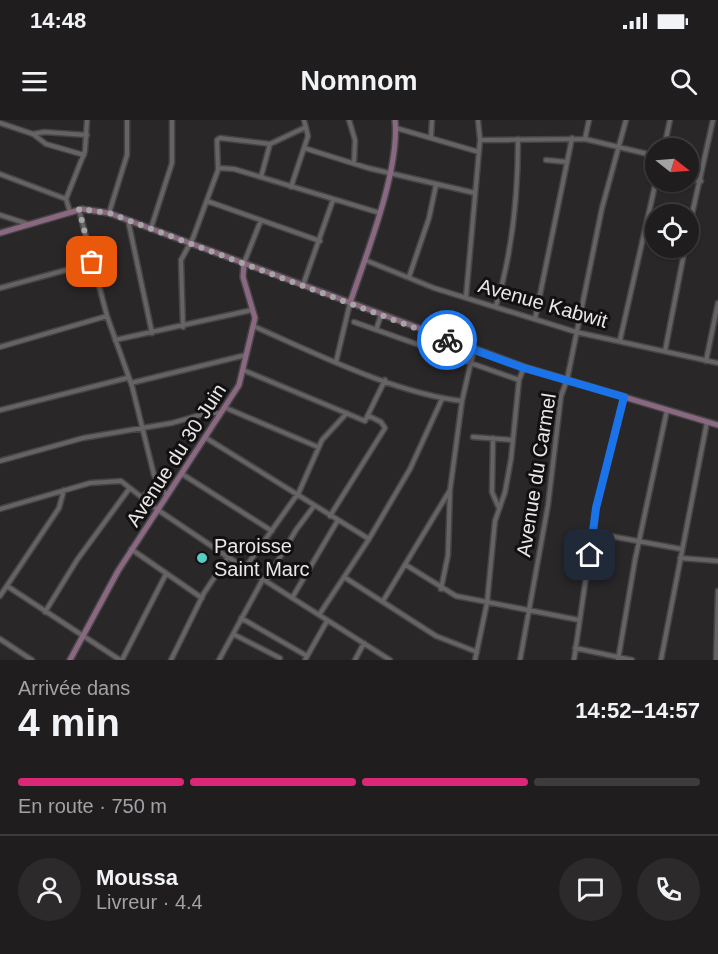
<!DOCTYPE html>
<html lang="fr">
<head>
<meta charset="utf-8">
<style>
  :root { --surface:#201d1f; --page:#2d2a2c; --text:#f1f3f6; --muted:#a2a2a4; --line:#3d3b3d; --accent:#db2777 }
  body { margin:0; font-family:Helvetica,sans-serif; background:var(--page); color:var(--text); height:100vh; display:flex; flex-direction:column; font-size:22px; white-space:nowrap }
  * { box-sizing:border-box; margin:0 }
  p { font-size:20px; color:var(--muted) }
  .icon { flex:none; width:33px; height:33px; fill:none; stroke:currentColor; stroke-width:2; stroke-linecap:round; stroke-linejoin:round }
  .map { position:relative; height:540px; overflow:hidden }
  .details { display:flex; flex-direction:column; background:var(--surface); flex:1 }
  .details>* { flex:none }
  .needle { width:39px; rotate:107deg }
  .fabs { position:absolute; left:645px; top:18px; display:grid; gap:12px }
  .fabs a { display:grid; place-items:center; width:54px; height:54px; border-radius:50%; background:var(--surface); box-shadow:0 2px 4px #0004,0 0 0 2px var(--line); font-size:30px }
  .pin { position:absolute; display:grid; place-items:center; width:51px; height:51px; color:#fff; margin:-26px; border-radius:12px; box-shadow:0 3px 9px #0006 }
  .courier { position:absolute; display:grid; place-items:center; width:60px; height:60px; margin:-30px; border:4px solid #1a73e8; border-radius:50%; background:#fff; color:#222; box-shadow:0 2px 8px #0007 }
  .head em { font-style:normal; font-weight:700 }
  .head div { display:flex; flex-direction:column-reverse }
  .head { display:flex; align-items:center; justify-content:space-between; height:102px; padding:0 18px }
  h1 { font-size:39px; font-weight:700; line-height:45px }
  .bar { display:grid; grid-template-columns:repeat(4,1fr); gap:9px 6px; align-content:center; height:72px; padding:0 18px }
  .bar i { height:8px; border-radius:4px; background:var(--line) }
  .bar .current { background:var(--accent) }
  .bar p { grid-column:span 4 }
  .line { display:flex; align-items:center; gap:15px; padding:0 18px; border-top:2px solid var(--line) }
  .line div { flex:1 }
  .round { display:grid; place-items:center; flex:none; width:63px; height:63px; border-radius:32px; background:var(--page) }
  .status { display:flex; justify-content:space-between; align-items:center; height:42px; padding:0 30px; background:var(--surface); direction:ltr }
  .status svg { height:16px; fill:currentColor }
  header { display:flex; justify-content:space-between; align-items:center; height:78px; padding:0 18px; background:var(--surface); font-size:27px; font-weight:700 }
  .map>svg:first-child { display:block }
</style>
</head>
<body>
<div class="status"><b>14:48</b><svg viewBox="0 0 49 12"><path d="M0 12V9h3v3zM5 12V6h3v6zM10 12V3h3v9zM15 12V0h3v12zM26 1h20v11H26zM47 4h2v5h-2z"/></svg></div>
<header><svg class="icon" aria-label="menu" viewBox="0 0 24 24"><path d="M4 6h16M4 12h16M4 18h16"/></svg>Nomnom<svg class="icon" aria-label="search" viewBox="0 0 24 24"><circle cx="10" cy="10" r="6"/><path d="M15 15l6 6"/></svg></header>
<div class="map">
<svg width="718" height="540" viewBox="0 0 718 540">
  <rect width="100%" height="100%" fill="#2a2729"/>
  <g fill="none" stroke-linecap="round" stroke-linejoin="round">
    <g stroke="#464445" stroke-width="7">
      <path id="street" d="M349,0L355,20L354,43
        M0,3L33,14L46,24L84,35
        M396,8L479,32
        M33,14L44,12L87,15
        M431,17L432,0
        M585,19L589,0
        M480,20L585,19L656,36
        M304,28L368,48L475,73
        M664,28L670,0
        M546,40L567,42
        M218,48L234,49L380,93
        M0,54L66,79L70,92
        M261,57L270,24
        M688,59L701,61
        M291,67L308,16L304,0
        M66,79L85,31L87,0
        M207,81L320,121
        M79,90L107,196L132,266L154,355L167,376
        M109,93L127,35V0
        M0,95L28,104
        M128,100L152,213
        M151,108L172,43V0
        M688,112L713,0
        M365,140L434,168L576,212L718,243
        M244,143L261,100
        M409,157L429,98L436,65
        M303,165L333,80
        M0,168L92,143
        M466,177L480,20L478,0
        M496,186C512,134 518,72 518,19
        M535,199L572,18
        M354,202L519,260
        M253,206C317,234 394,273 462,281
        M183,207L181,140L193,118L218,50L217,20L220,18L270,24L306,7
        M376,210L381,195
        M115,220L252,190
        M620,220L656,61
        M0,227L107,196
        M665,231L685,128
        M440,233L443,218
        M706,241L718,183
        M336,242L350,183
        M243,250L365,301L385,260
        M131,263L246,235
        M226,288L318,327
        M0,290L127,258
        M473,317L512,320
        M206,318L369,419L319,495
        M493,318L492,372L498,386
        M0,341L83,318L172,303L207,293H221
        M182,354L272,411
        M142,378L157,362
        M0,389L90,363L121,361L158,390L228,437L390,540
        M330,396L385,308L381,302L369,296
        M594,413L681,429
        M369,419L410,349L442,279
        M131,429L202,478
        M680,438L718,441
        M406,445L456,476L579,500
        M245,448L299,372L322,320L347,293
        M344,457L436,516L477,532
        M266,461L296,410L314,386
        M7,466L120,540
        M441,469L448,435L450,370
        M0,476L59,388L64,370
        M292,478L338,400
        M383,481L450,370L462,281L474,229
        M45,492L77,440L129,369
        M241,498L307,536
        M233,514L280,538
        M0,519L32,540
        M575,528L632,540
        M122,540L166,454
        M171,540L204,473L228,437
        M219,540L263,459
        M305,540L327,501
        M355,540L364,523
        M475,540L487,483L495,401L505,372L511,339L519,260L524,247
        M520,540L548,385L561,276L567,260L602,88L626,0
        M574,540L596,388L624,277
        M618,540L635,440L667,290
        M661,540L707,302
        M716,540L718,471"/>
    </g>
    <g stroke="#464445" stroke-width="8">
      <path id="secondary" d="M0,113L82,89L109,93L524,247L718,305
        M350,183C366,135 400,50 395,0
        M70,540L118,451L239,265L255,198L243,157L244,143"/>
    </g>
    <use href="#street" stroke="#666365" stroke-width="4"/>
    <use href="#secondary" stroke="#8a6881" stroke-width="5"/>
  </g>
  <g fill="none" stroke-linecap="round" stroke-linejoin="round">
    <path stroke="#a6a4a5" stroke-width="6" stroke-dasharray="0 10.8" d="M92,142L79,89L109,93L447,220"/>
    <path stroke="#1a73e8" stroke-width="8" d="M447,220L524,248L624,277L596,388L590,435"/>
  </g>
  <circle fill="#55cec4" stroke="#121011" stroke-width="2" cx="202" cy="438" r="6"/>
  <g text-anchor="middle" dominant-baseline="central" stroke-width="6" stroke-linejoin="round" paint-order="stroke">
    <g font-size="20" fill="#e9e7e8" stroke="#121011">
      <text transform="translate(543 183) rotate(16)">Avenue Kabwit</text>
      <text transform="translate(176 335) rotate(-57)">Avenue du 30 Juin</text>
      <text transform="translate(536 355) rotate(-81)">Avenue du Carmel</text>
    </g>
    <g font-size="20" fill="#e9e7e8" stroke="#121011" text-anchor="start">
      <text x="214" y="426">Paroisse<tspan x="214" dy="23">Saint Marc</tspan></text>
    </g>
  </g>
</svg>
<div class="fabs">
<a><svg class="needle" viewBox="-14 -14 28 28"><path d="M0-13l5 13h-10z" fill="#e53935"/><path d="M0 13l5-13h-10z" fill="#a2a2a4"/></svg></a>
<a><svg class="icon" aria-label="locate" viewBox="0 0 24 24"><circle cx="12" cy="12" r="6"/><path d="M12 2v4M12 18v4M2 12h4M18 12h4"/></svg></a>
</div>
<div class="pin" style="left:92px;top:142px;background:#ea580c"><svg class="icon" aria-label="bag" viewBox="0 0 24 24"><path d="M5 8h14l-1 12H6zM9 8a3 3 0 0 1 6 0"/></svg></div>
<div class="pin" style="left:590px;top:435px;background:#1f2937"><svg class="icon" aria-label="home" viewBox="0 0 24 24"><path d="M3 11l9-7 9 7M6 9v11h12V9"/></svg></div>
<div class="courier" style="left:447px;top:220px"><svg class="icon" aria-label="bike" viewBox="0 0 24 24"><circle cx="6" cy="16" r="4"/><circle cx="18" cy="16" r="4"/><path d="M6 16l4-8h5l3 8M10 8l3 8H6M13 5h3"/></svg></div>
</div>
<section class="details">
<div class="head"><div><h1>4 min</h1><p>Arrivée dans</p></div><em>14:52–14:57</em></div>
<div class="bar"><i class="current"></i><i class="current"></i><i class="current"></i><i></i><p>En route · 750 m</p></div>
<div class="line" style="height:108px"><a class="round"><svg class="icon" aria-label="person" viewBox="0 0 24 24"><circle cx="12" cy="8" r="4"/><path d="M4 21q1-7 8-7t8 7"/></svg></a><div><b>Moussa</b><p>Livreur · 4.4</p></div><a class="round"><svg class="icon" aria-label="chat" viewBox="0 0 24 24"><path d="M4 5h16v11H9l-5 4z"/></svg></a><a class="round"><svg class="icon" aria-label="phone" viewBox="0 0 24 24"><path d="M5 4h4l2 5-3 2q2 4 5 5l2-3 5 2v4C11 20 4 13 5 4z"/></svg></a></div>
</section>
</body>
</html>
